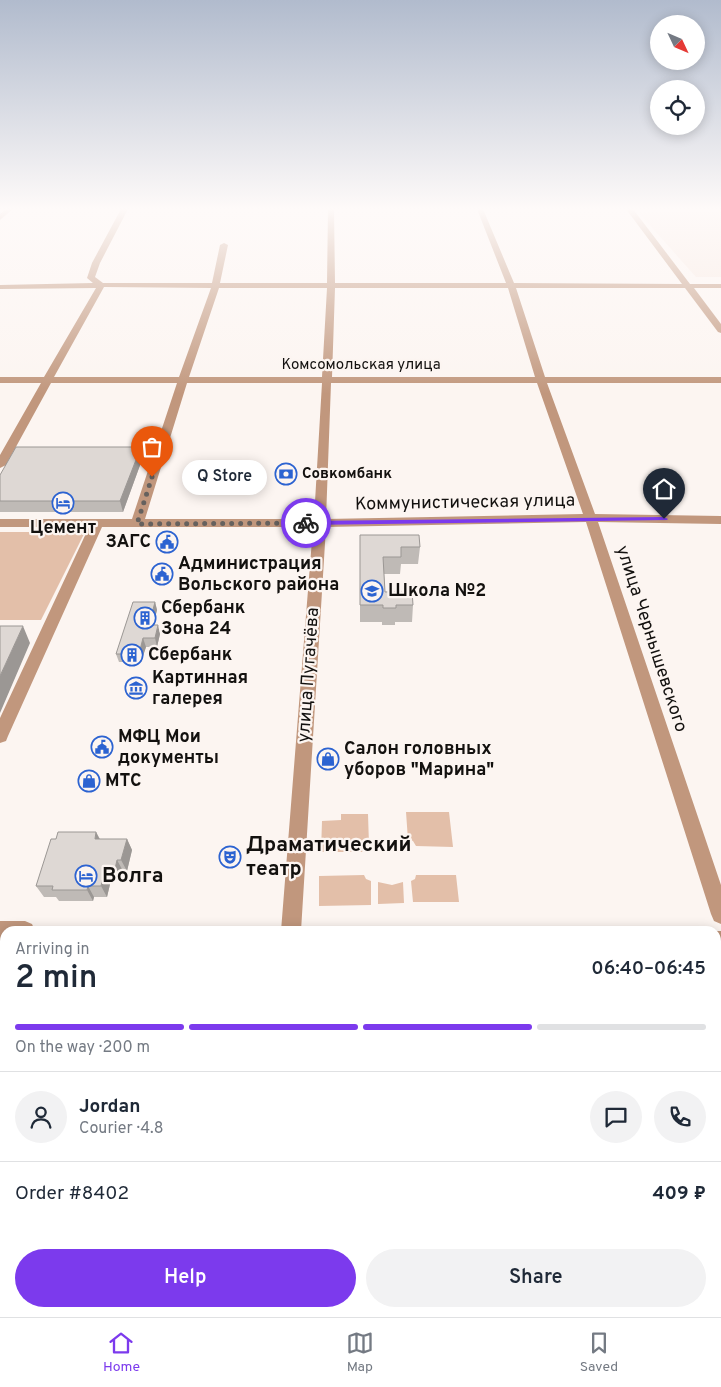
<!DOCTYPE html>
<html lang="en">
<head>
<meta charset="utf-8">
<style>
  :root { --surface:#fff; --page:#f2f2f3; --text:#1f2937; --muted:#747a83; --line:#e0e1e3; --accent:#7c3aed }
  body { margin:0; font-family:Overpass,sans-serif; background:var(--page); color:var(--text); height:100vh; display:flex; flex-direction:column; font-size:19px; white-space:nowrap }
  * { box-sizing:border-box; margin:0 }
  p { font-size:16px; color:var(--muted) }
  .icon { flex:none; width:28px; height:28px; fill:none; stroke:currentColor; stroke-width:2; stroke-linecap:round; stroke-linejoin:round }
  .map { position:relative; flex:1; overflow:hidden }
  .details { position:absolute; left:0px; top:926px; width:721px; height:391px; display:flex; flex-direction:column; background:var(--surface); border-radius:15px 15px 0 0; box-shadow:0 2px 12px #0003 }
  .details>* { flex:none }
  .needle { width:32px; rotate:134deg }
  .tools { position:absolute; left:650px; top:15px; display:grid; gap:10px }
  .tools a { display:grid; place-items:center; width:55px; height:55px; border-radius:50%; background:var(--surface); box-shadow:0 2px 12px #0003; font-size:25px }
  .pin { position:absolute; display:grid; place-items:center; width:42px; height:42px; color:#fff; margin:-51px -21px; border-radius:50% 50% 50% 0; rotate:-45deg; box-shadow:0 0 5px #0007 }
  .pin .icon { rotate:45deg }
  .courier { position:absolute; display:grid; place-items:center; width:50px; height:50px; margin:-25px; border:4px solid #7c3aed; border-radius:50%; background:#fff; color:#222; box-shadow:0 1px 6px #0007 }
  .bubble { position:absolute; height:35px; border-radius:18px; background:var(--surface); box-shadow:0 2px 12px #0003; font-size:16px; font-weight:600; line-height:35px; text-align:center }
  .overview em { font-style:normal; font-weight:600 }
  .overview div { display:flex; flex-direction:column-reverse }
  .overview { display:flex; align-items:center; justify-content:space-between; height:85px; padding:0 15px }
  h1 { font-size:32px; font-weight:600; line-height:38px }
  .bar { display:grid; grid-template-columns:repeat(4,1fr); gap:8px 5px; align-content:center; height:60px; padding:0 15px }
  .bar i { height:6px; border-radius:4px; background:var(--line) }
  .bar .active { background:var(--accent) }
  .bar p { grid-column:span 4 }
  .line { display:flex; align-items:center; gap:12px; padding:0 15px; border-top:1px solid var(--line) }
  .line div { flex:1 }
  .round { display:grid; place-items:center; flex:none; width:52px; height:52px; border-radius:26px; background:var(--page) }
  .action { display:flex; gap:10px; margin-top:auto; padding:10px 15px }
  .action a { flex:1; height:58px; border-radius:30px; background:var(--accent); color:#fff; font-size:20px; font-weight:600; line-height:58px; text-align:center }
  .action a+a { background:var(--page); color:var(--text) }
  .menu { display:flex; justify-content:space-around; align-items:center; height:70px; border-top:1px solid var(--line); background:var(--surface); font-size:14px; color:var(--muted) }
  .menu a { display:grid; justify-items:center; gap:2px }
  .menu .active { color:var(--accent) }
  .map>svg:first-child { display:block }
</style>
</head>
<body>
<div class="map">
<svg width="721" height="1317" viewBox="0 0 721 1317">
  <rect width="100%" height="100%" fill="#fcf5f1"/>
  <path fill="#f7e9e1" d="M721,211V277H696L639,213Z"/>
  <path fill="#e3bfa9" d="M0,532H85L41,620H0Z
    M406,812H449L453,847L416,846L413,841L408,840Z
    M341,814H368L369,845L365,847L362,852H321L322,821L341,820Z
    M364,875L366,879L371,881V905L319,906V876Z
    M416,875H456L459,902H413L411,881L415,879Z
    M378,882L392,885L403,882L404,903L378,904Z"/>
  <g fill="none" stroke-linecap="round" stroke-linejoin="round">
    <path fill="#c1977d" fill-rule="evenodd" d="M6,209H13L0,220V214Z
      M121,209H128L100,263L95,277L103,283H212L220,245L224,243L228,245L220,283H327L328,209H334L335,283H506L477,209H483L514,283L682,284L626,209H633L690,284H721V288H694L721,324V333L718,332L685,288H516L545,377H721V383H547L595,514L721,516V524L598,522L721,885V924L714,921L711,914L586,522L326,527L301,931H281L313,527H102L8,736L6,741L0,743V718L89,527H0V519H132L177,383H51L6,465L0,468V455L41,383H0V377H44L96,288L0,289V285L93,283L87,278L92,263ZM104,287L211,288L179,377H54ZM219,288H327L322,377H189ZM335,288H508L535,377H332ZM187,383H322L314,519H145ZM331,383H537L583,514L326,519Z
      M0,921H25L32,924L35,931H5V941H0Z
      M716,931H721V951H716Z
      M235,1312H263V1317H235Z"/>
  </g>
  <path fill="#bfbab6" d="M143,457L123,512H0V475Z
    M360,535L420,547L418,564H401L400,574H384L385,592L413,605L412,622H395V625H382V622H360Z
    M155,602L157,610L153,625L160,634L157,647H146L141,662H119L116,654Z
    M96,832L100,839H127L132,850L127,871H123L121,880H111L107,897H94L93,901H59L56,897H44L36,886L56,839Z"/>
  <path fill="#9b9794" d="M141,447L143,457L123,512L120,501Z
    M155,602L157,610L151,634L149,625Z
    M158,625L160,634L157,647L155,638Z
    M23,626L30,643L0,713V676Z
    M143,638L146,647L141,662L139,654Z
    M96,832L102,844L95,839Z
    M127,839L132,850L127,871L121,860Z
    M117,860L123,871L121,880L115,869Z
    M105,869L111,880L107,897L101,886Z
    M88,886L94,897L93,901L87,890Z"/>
  <path fill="#ded8d4" stroke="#9b9794" d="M16,447H141L120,501H0V475Z
    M360,535H419L420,547H401V557H383L385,592L412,591L413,605H396V608H383V605H360Z
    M133,602H155L149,625H158L155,638H143L139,654H116Z
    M0,626H23L0,676Z
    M58,832H96L95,839H127L121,860H117L115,869H105L101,886H88L87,890H52L53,886H36L51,839H56Z"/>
  <linearGradient id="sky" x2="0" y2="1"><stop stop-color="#b1bbcd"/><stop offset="0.53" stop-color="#fefaf9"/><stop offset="1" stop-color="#fefaf9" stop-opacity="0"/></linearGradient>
  <rect width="721" height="394" fill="url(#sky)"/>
  <path fill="#7c3aed" d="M664,517L668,519L667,520L306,525L302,523L306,521Z"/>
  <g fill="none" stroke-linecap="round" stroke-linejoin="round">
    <path stroke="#65615e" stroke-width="5" stroke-dasharray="0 9" d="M152,477L137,524L306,523"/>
  </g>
  <defs>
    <g id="bank-ring" transform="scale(1.125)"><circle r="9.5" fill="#fcf5f1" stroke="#2c63d1" stroke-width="1.5"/><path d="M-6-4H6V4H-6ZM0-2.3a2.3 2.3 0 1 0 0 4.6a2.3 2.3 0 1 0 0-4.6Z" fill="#2c63d1"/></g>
    <g id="hotel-ring" transform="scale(1.125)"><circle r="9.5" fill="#fcf5f1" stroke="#2c63d1" stroke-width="1.5"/><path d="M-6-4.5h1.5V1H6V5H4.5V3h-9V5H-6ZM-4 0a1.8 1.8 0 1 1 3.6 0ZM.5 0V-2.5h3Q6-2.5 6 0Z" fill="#2c63d1"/></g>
    <g id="civic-ring" transform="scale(1.125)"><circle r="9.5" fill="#fcf5f1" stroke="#2c63d1" stroke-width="1.5"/><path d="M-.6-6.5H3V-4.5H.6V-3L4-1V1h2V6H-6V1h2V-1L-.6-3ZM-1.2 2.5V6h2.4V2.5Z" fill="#2c63d1"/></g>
    <g id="school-ring" transform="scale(1.125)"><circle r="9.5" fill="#fcf5f1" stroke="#2c63d1" stroke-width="1.5"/><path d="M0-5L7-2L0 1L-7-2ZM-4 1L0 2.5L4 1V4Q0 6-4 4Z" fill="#2c63d1"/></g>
    <g id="building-ring" transform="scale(1.125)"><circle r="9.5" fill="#fcf5f1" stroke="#2c63d1" stroke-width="1.5"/><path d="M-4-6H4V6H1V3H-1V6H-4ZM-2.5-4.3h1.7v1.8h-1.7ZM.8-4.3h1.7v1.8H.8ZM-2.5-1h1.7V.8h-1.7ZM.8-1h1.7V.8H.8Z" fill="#2c63d1"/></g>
    <g id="museum-ring" transform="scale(1.125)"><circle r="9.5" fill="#fcf5f1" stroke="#2c63d1" stroke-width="1.5"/><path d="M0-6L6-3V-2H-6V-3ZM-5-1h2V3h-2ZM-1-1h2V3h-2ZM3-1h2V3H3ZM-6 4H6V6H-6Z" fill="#2c63d1"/></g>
    <g id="shop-ring" transform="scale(1.125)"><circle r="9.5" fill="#fcf5f1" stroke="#2c63d1" stroke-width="1.5"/><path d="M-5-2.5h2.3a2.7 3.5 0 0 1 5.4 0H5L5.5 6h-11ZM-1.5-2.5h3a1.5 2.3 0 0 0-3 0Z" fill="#2c63d1"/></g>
    <g id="theatre-ring" transform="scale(1.125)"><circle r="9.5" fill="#fcf5f1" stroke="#2c63d1" stroke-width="1.5"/><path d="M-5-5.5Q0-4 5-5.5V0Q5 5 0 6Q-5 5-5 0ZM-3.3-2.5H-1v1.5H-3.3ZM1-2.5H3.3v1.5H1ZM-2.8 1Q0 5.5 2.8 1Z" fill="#2c63d1"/></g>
  </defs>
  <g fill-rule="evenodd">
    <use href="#bank-ring" x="286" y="474"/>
    <use href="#hotel-ring" x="63" y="503"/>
    <use href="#civic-ring" x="167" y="542"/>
    <use href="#civic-ring" x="162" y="574"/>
    <use href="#school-ring" x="372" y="591"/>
    <use href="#building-ring" x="145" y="618"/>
    <use href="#building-ring" x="132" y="655"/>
    <use href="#museum-ring" x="136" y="688"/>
    <use href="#civic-ring" x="102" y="747"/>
    <use href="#shop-ring" x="328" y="759"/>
    <use href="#shop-ring" x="89" y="781"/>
    <use href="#theatre-ring" x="230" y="857"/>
    <use href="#hotel-ring" x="86" y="876"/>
  </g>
  <g text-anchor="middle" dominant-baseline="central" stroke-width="4.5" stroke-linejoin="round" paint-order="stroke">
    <g font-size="15" fill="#13110f" stroke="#fcf5f1">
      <text x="361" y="365">Комсомольская улица</text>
    </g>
    <g font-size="15" font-weight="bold" fill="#13110f" stroke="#fcf5f1" text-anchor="start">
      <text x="302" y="474">Совкомбанк</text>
    </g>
    <g font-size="18" fill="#13110f" stroke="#fcf5f1">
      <text transform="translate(465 503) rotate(-1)">Коммунистическая улица</text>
      <text transform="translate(651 639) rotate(72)">улица Чернышевского</text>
      <text transform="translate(309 675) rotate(-86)">улица Пугачёва</text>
    </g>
    <g font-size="18" font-weight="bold" fill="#13110f" stroke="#fcf5f1" text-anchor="start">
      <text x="63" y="528" text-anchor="middle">Цемент</text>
      <text x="151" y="542" text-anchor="end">ЗАГС</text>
      <text x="178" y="564">Администрация<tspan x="178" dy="21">Вольского района</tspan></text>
      <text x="388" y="591">Школа №2</text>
      <text x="161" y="608">Сбербанк<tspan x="161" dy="21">Зона 24</tspan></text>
      <text x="148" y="655">Сбербанк</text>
      <text x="152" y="678">Картинная<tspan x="152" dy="21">галерея</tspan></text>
      <text x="118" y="737">МФЦ Мои<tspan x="118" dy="21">документы</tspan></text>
      <text x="344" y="749">Салон головных<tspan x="344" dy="21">уборов "Марина"</tspan></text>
      <text x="105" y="781">МТС</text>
    </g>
    <g font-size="21" font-weight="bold" fill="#13110f" stroke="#fcf5f1" text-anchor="start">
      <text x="246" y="845">Драматический<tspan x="246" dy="24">театр</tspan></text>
      <text x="102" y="876">Волга</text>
    </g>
  </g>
</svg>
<div class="tools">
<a><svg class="needle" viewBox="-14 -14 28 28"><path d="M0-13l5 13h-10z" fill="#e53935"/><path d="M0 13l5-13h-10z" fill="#747a83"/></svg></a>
<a><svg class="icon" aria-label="locate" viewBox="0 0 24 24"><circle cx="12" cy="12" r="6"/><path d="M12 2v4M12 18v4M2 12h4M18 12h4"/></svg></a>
</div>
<div class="pin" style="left:152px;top:477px;background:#ea580c"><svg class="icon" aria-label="bag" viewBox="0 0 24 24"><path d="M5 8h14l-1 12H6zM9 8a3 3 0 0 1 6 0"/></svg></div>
<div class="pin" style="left:664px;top:519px;background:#1f2937"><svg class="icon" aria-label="home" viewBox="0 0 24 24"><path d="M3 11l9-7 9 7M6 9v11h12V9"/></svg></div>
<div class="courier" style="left:306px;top:523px"><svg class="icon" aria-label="bike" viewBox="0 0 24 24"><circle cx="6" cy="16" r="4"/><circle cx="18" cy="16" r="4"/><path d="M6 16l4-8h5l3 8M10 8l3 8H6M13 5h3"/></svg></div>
<div class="bubble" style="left:182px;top:460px;width:85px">Q Store</div>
<section class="details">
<div class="overview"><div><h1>2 min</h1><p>Arriving in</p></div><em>06:40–06:45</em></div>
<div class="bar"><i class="active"></i><i class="active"></i><i class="active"></i><i></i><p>On the way · 200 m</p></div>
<div class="line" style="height:90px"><a class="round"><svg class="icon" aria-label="person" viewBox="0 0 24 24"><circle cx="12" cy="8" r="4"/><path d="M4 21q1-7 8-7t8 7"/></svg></a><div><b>Jordan</b><p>Courier · 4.8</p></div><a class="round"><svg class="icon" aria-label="chat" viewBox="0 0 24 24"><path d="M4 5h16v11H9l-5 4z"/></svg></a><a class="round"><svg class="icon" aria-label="phone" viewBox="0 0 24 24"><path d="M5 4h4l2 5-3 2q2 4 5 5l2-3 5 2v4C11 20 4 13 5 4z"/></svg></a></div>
<div class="line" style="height:65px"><div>Order #8402</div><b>409 ₽</b></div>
<div class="action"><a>Help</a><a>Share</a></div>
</section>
</div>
<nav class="menu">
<a class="active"><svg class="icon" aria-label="home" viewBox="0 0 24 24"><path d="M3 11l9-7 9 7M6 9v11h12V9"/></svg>Home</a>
<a><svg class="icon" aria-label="map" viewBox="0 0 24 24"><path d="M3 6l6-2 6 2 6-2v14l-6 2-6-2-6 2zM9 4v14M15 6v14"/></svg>Map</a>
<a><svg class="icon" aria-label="saved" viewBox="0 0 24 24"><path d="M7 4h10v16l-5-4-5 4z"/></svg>Saved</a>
</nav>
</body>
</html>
